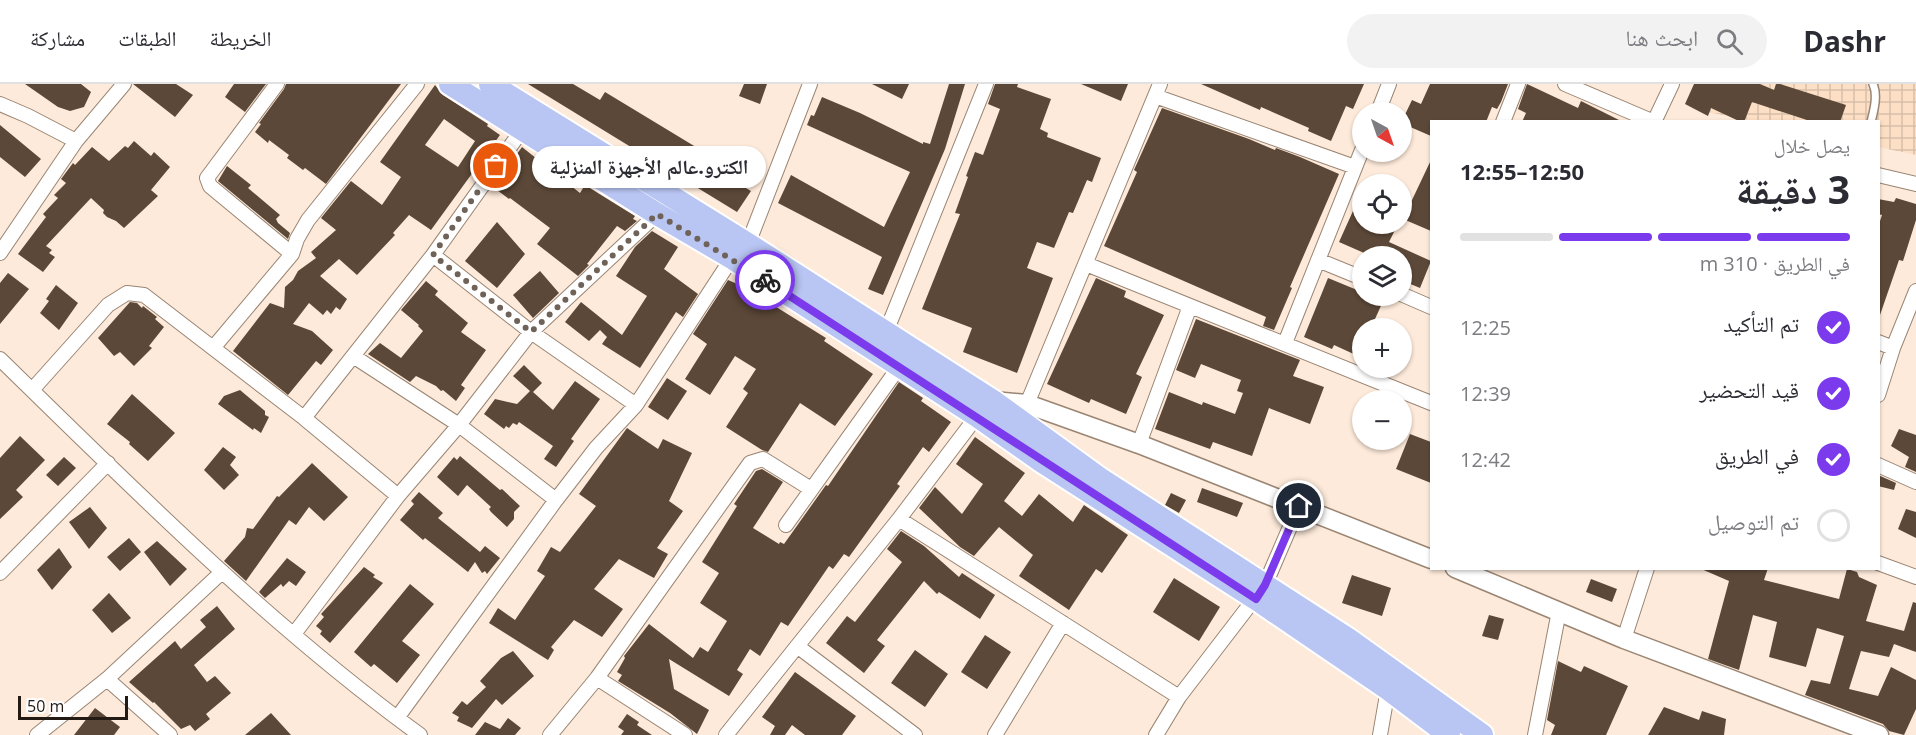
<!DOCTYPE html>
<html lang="ar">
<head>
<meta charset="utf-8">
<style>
  :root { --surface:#fff; --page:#f2f2f3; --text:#2b2b33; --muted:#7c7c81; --line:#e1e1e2; --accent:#7c3aed }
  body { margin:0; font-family:"Open Sans","Noto Naskh Arabic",sans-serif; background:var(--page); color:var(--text); direction:rtl; height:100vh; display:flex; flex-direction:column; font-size:22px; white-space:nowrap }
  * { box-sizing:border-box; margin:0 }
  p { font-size:20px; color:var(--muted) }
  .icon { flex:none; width:33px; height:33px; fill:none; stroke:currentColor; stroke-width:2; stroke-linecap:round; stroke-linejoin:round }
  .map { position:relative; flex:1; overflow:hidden; direction:ltr }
  .drawer { position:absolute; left:1430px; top:36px; width:450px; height:450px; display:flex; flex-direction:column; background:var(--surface); border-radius:0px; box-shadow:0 2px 4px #0004; direction:rtl }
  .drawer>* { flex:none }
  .needle { width:39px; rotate:140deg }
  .tools { position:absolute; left:1352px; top:18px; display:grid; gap:12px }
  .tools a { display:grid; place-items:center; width:60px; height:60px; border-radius:50%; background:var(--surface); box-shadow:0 2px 4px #0004; font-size:30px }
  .scale { position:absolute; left:18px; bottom:15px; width:110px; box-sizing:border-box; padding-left:6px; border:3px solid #221a13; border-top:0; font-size:16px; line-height:21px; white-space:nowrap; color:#221a13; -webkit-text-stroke:4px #fff; paint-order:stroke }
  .pin { position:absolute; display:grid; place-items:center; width:51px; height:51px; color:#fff; margin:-26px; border:3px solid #fff; border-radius:50%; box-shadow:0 2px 6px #0007 }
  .courier { position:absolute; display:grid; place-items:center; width:60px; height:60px; margin:-30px; border:4px solid #7c3aed; border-radius:50%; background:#fff; color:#222; box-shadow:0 2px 8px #0007 }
  .bubble { position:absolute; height:42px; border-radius:21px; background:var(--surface); box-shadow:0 2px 4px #0004; font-size:20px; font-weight:700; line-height:42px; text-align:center; direction:rtl }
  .summary em { font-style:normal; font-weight:700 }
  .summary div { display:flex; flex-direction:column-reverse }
  .summary { display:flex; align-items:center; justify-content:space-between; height:102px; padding:0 30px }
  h1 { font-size:39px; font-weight:700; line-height:45px }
  .bar { display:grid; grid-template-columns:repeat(4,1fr); gap:9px 6px; align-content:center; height:72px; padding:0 30px }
  .bar i { height:8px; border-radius:4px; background:var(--line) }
  .bar .current { background:var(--accent) }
  .bar p { grid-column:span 4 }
  ol { padding:0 30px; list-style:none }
  li { display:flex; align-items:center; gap:18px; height:66px }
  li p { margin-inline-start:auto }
  li .icon { padding:6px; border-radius:50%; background:var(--accent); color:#fff; stroke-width:4 }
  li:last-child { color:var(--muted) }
  li i { width:33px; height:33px; border:3px solid var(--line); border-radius:50% }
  header { display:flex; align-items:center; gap:36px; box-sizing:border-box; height:84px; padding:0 30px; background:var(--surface); border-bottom:2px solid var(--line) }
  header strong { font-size:28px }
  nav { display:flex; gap:33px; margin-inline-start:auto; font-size:21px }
  .search { width:420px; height:54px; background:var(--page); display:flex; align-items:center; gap:15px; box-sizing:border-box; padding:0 21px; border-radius:33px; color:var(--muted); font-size:22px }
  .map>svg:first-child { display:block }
</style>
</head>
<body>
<header>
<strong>Dashr</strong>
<div class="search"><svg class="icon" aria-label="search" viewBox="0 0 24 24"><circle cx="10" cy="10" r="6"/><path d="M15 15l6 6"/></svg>ابحث هنا</div>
<nav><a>الخريطة</a><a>الطبقات</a><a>مشاركة</a></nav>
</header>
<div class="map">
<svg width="1916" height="651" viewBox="0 0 1916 651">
  <defs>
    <pattern id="industrial-grid" width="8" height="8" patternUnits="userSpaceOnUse" patternTransform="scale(1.5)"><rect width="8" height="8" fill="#fcdfc5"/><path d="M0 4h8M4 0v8" fill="none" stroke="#d8bfa8"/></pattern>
  </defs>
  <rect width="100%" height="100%" fill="#fdeada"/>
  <path fill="url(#industrial-grid)" d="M1702,0H1916V71L1878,63V38L1754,37L1692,25Z"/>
  <path fill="#5c4838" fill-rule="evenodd" d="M25,0H81L91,8L84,23L70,27L58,23Z
    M133,0H176L193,11L175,33Z
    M234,0H266L245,28L225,13Z
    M286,0H401L326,100L305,84L303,86L287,74L289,71L269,56L268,59L255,48L261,40L259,39L284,5Z
    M528,0H573L600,16L605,8L719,77L714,85L751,107L737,128Z
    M744,0H767L760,20L739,12Z
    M872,0H909L902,15Z
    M949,0H965L945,65L883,211L868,205L882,173L778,119L791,91L884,143L910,88L807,41L811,31L814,32L822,13L860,29L923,60V58L930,60Z
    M995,0H1018L1017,3L1051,15L1040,45L1048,49L1047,53L1101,74L1092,98L1087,96L1073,129L1069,128L1054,164L1037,158L1027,184L1053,194L1017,289L963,268L972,244L922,225L960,130L955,129L968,93L966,92L975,68L983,71L1000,25L988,20Z
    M1081,0H1128L1121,17Z
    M1201,0H1364L1353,25L1346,22L1331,57L1308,47L1309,44L1261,23L1260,26Z
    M1430,0H1508L1501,18L1497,25L1492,23L1486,38H1431V52L1401,39L1412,16L1421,20Z
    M1527,0L1578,24L1581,17L1623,38H1522L1526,29L1518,25Z
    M1694,0H1760L1774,6L1776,0H1780L1846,21L1840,38H1813L1752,18L1744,38H1741L1711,24L1708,32L1685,20Z
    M435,1L443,11L488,40L487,42L500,51L431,146L409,131L393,149L395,151L357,191L339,175L320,192L347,215L340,226L336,223L331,230L327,226L323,231L309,219L293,240L312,247L333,266L321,281L316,277L288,311L233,267L270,219L284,224L285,203L293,196L298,187L316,174L311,168L336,146L321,134L351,97L382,121L401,93L380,78ZM444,35L475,57L458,83L425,61Z
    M1162,24L1249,55L1275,66L1276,64L1300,73L1339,90L1290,203L1292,204L1274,246L1263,242L1266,233L1104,162L1137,88L1134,86Z
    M0,41L41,75L25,93L0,73Z
    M134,57L151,72L154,68L170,83L151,106L158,112L124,144L116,137L107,133L103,129L104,126L91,114L46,162L52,166L49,169L55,173L43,188L18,170L46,133L43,130L58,114L54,111L66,99L61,95L73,79L75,81L92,63L109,77L125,62L128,64Z
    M522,63L580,109L585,101L635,132L633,135L637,137L625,147L617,142L587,180L589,181L578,192L537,160L550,144L510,114L509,115L493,103Z
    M1431,76V147L1403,135Z
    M227,82L251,101L248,104L280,131L276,135L278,139L290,149L288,155L218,97Z
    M1362,107V140H1398L1389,158L1431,177L1420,204L1401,196V172H1371L1339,158Z
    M1896,114L1916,120V136L1903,177L1899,176L1880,231L1878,230V143L1882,131L1878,130V115L1894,118Z
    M497,138L525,170L497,204L465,177Z
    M652,147L678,163L664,185L698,210L683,233L676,228L640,284L602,260L607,253L600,246L589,257L565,238L581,218L622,251L647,212L616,192L635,163Z
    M540,187L559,209L533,234L513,211Z
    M8,189L29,205L0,240V199Z
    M1096,194L1126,207L1124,213L1164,231L1136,290L1142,293L1126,330L1091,315L1089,319L1047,300Z
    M1328,194L1362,208V212H1376L1384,215L1371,244H1362V264L1358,272L1334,261L1332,265L1304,253Z
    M728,196L758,209L774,219L773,221L826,254L824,257L873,290L835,342L800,319L768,368L762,366L726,343L748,309L743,305L756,285L735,272L710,311L685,295L707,260L693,250Z
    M426,197L438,207L435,211L468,239L461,248L486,266L461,301L465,304L456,317L443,306L441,307L436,302L416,292L410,298L368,270L380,259L401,274L423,247L418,242L419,241L401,226Z
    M56,201L78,219L59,246L40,229L49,217L46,215Z
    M130,218L137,219L142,224L143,222L157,233L155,235L164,243L149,262L152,264L134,282L120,268L114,272L98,254Z
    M1196,235L1300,276L1293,292L1324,303L1310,340L1269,324L1252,372L1213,358L1210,365L1155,345L1169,308L1202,321L1203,318L1235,330L1243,309L1237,307L1241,296L1201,280L1195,294L1176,286Z
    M524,281L542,299L533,308L553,326L575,297L600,315L571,355L574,357L556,383L544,375L553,362L519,338L517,341L513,339L509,344L506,342L504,345L484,330L495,315L517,320L530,307L513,292Z
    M667,294L687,307L668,336L648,323Z
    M899,298L923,314L921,317L951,338L929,368L923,363L897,400L900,402L849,473L844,470L833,485L829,482L788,542L781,538L760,572L750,565L737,586L743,590L729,612L669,575L674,605L709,626L697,650L670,629L618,597L622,591L617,588L625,574L624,572L649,540L693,574L700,563L708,568L727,537L700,519L719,489L702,478L737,422L734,420L756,387L762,385L783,398L753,444L779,460L780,458L784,460L826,401L828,402Z
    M240,306L265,327V331L269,333L261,349L254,344L253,346L218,320L224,312Z
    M132,310L175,349L148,377L129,360L130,358L107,340Z
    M627,344L658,365L663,355L692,369L669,417L683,427L657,464L668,470L654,494L619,475L594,505L623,525L602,553L574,536L551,563L554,566L548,576L489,539L498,524L515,536L545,492L537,487L551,463L560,468L596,422L579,410Z
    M1899,345L1916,351V388L1905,383L1909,373L1891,362Z
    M1410,350L1431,358V399L1396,385Z
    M20,352L45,376L16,406L23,413L0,435V374Z
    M975,353L1025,389L1004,417L1022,432L1039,410L1073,438L1084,421L1128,451L1102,489L1096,485L1069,526L1019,492L1033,471L999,443L974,472L960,463L919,424L935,403L962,430L983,400L956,380Z
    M223,363L236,373L230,381L239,391L224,406L204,386Z
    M460,372L500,406L502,405L520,422L514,428V435L507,443L491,428L489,425L491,423L467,401L458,412L437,393L454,373L457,376Z
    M64,373L76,384L58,402L46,391Z
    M312,379L348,413L324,437L309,423L296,441L289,436L246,497L224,477L245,453L247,444L253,445L277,412L279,413Z
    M1878,391L1896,399L1894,406L1878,402Z
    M1202,404L1243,419L1237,433L1197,418Z
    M419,408L443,429L438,434L480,468L485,462L500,474L487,490L485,487L482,489L475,478L468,488L425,454L423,456L400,436L414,420L411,417Z
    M1171,409L1186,416L1179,429L1165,421Z
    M90,423L107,444L89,465L69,438Z
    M1906,425L1916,428V454L1898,445Z
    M901,447L924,462L959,493L962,489L995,511L980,535L939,508L937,510L924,497L877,556L885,562L864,589L826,559L847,532L855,538L902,478L887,465Z
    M129,454L141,468L120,487L107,473Z
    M157,457L187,485L170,502L144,468Z
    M59,464L72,483L52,506L37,486Z
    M287,474L306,488L296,502L289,497L283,503L281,500L265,514L259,508Z
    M364,483L375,491L373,493L383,499L330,559L320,550L322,547L316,542L324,533L321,530Z
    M1699,484H1768L1764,496L1839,515L1847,485L1857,488L1859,493L1877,501L1866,537L1904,547L1913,518L1916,519V568L1894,560L1889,573L1861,567L1849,605L1878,612L1891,583L1916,596V625L1904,651L1889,647L1883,640L1805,611L1811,596L1830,600L1844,552L1817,544L1806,583L1769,573L1777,538L1753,531L1739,586L1708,575L1729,497Z
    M1352,491L1391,504L1382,532L1342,519Z
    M1174,494L1220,523L1199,557L1153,528Z
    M1591,495L1617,505L1612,518L1586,508Z
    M410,500L434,520L402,557L420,571L397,599L374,580L371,583L354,568Z
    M109,509L131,534L112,549L92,526Z
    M217,522L235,545L194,581L207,598L215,592L231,609L206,630L210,635L195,647L190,641L181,645L154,618L153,619L129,598L175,557L181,565L206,543L200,536Z
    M1489,531L1504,535L1498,556L1482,552Z
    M985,551L1011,568L987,605L961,588Z
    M915,566L948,590L925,623L891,599Z
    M513,567L534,592L502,621L496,615L472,644L457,637L459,633L452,629L462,617L467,621L486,603L480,597L501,574Z
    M1558,577L1581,588L1584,582L1628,602L1606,651H1551L1555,641L1547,636Z
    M795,588L856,632L842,651H805L792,641L785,651H770L775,642L762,633Z
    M1664,623L1699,636L1702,627L1726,635L1724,651H1648Z
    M95,624L120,643L114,651H74Z
    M271,629L291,651H245Z
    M627,630L639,638L637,641L652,651H621L624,647L618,643Z
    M508,634L521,644L515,651H475L485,638L500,645Z"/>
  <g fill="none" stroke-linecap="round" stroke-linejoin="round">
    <g stroke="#9a8573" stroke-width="10">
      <path id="service" d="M1871,38C1874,26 1878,11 1873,0"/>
    </g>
    <g stroke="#9a8573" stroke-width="16">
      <path id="minor" d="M277,0L207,94L210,102L292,170
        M1565,0L1654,38
        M1155,12L1355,83
        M0,20L28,32L76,57
        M1378,28L1389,0
        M1503,38L1518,0
        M1654,38L1672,0
        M1878,91L1916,100
        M748,160L810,0
        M0,169L76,57L124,0
        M433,171L531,248L636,321
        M1318,176L1362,194
        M1086,180L1431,319
        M1401,210L1431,223
        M886,248L986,0
        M1878,258L1893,264
        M1285,259L1362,66
        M213,264L292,170L297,155L308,136L417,0
        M353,272L459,341L556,416
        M0,275C134,406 268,540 420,651
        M32,306L108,221L127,209L144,211L304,334L398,412
        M1878,311L1893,264L1916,207
        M1027,320L1160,0
        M977,332L899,435L1179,613
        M304,334L433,171L522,46
        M1139,360L1190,222
        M1878,381L1916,398
        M786,441L899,283
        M1878,479L1916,493
        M0,489L108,379
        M294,550L398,412L459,341L531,248L657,130
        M1624,555L1647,484
        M797,562L915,651
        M597,594L685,651
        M107,595L170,651
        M397,634L556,416L596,364L636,321L732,174
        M37,651L107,595L222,488
        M550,651L597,594L750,379L763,375L811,405
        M726,651L899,435
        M995,651L1063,539
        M1156,651L1179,613L1265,501L1299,422
        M1380,651L1388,605
        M1535,651L1559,527"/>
    </g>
    <g stroke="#9a8573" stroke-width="21">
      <path id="tertiary" d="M993,317L1027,320L1139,360L1431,475
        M1455,484L1624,555L1879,651"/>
    </g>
    <g stroke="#fff" stroke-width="26">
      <path id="primary" d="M450,0L657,130L732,174L977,332L1041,377L1256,515L1388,605L1449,651
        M490,0L748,160L993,317L1099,394L1348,555L1482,651"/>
    </g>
    <use href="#service" stroke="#fff" stroke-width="7"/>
    <use href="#minor" stroke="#fff" stroke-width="14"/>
    <use href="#tertiary" stroke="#fff" stroke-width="18"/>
    <use href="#primary" stroke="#b9c5f3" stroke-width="22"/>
  </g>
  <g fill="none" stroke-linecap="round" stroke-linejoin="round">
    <path stroke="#6f6359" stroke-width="6" stroke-dasharray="0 10.8" d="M496,82L433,171L531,248L657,130L765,196"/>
    <path stroke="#7c3aed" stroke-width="8" d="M765,196L1256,515L1265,501L1299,422"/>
  </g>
</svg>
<div class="tools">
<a><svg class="needle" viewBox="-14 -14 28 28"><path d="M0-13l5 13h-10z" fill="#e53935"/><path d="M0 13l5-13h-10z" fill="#7c7c81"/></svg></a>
<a><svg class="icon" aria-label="locate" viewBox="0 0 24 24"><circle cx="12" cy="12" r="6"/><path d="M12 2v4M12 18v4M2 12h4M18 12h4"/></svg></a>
<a><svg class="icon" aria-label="layers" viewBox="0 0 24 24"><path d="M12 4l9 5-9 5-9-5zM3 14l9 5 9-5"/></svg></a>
<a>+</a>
<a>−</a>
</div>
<div class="scale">50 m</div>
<div class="pin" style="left:496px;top:82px;background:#ea580c"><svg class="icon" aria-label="bag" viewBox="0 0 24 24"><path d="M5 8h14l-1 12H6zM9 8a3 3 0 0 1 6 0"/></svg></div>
<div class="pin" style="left:1299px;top:422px;background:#1f2937"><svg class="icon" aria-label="home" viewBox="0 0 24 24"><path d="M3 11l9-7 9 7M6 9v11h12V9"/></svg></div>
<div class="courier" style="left:765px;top:196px"><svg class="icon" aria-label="bike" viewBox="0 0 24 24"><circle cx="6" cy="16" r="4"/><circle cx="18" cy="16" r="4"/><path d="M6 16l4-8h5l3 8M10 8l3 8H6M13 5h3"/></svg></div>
<div class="bubble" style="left:532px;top:62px;width:234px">الكترو.عالم الأجهزة المنزلية</div>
<section class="drawer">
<div class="summary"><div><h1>3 دقيقة</h1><p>يصل خلال</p></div><em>12:50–12:55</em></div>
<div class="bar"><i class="current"></i><i class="current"></i><i class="current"></i><i></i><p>في الطريق · 310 m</p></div>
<ol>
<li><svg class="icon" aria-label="check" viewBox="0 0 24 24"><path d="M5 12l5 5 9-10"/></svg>تم التأكيد<p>12:25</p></li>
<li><svg class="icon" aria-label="check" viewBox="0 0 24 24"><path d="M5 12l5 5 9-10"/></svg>قيد التحضير<p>12:39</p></li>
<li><svg class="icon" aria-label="check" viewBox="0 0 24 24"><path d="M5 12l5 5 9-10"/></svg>في الطريق<p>12:42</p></li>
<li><i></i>تم التوصيل</li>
</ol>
</section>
</div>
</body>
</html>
